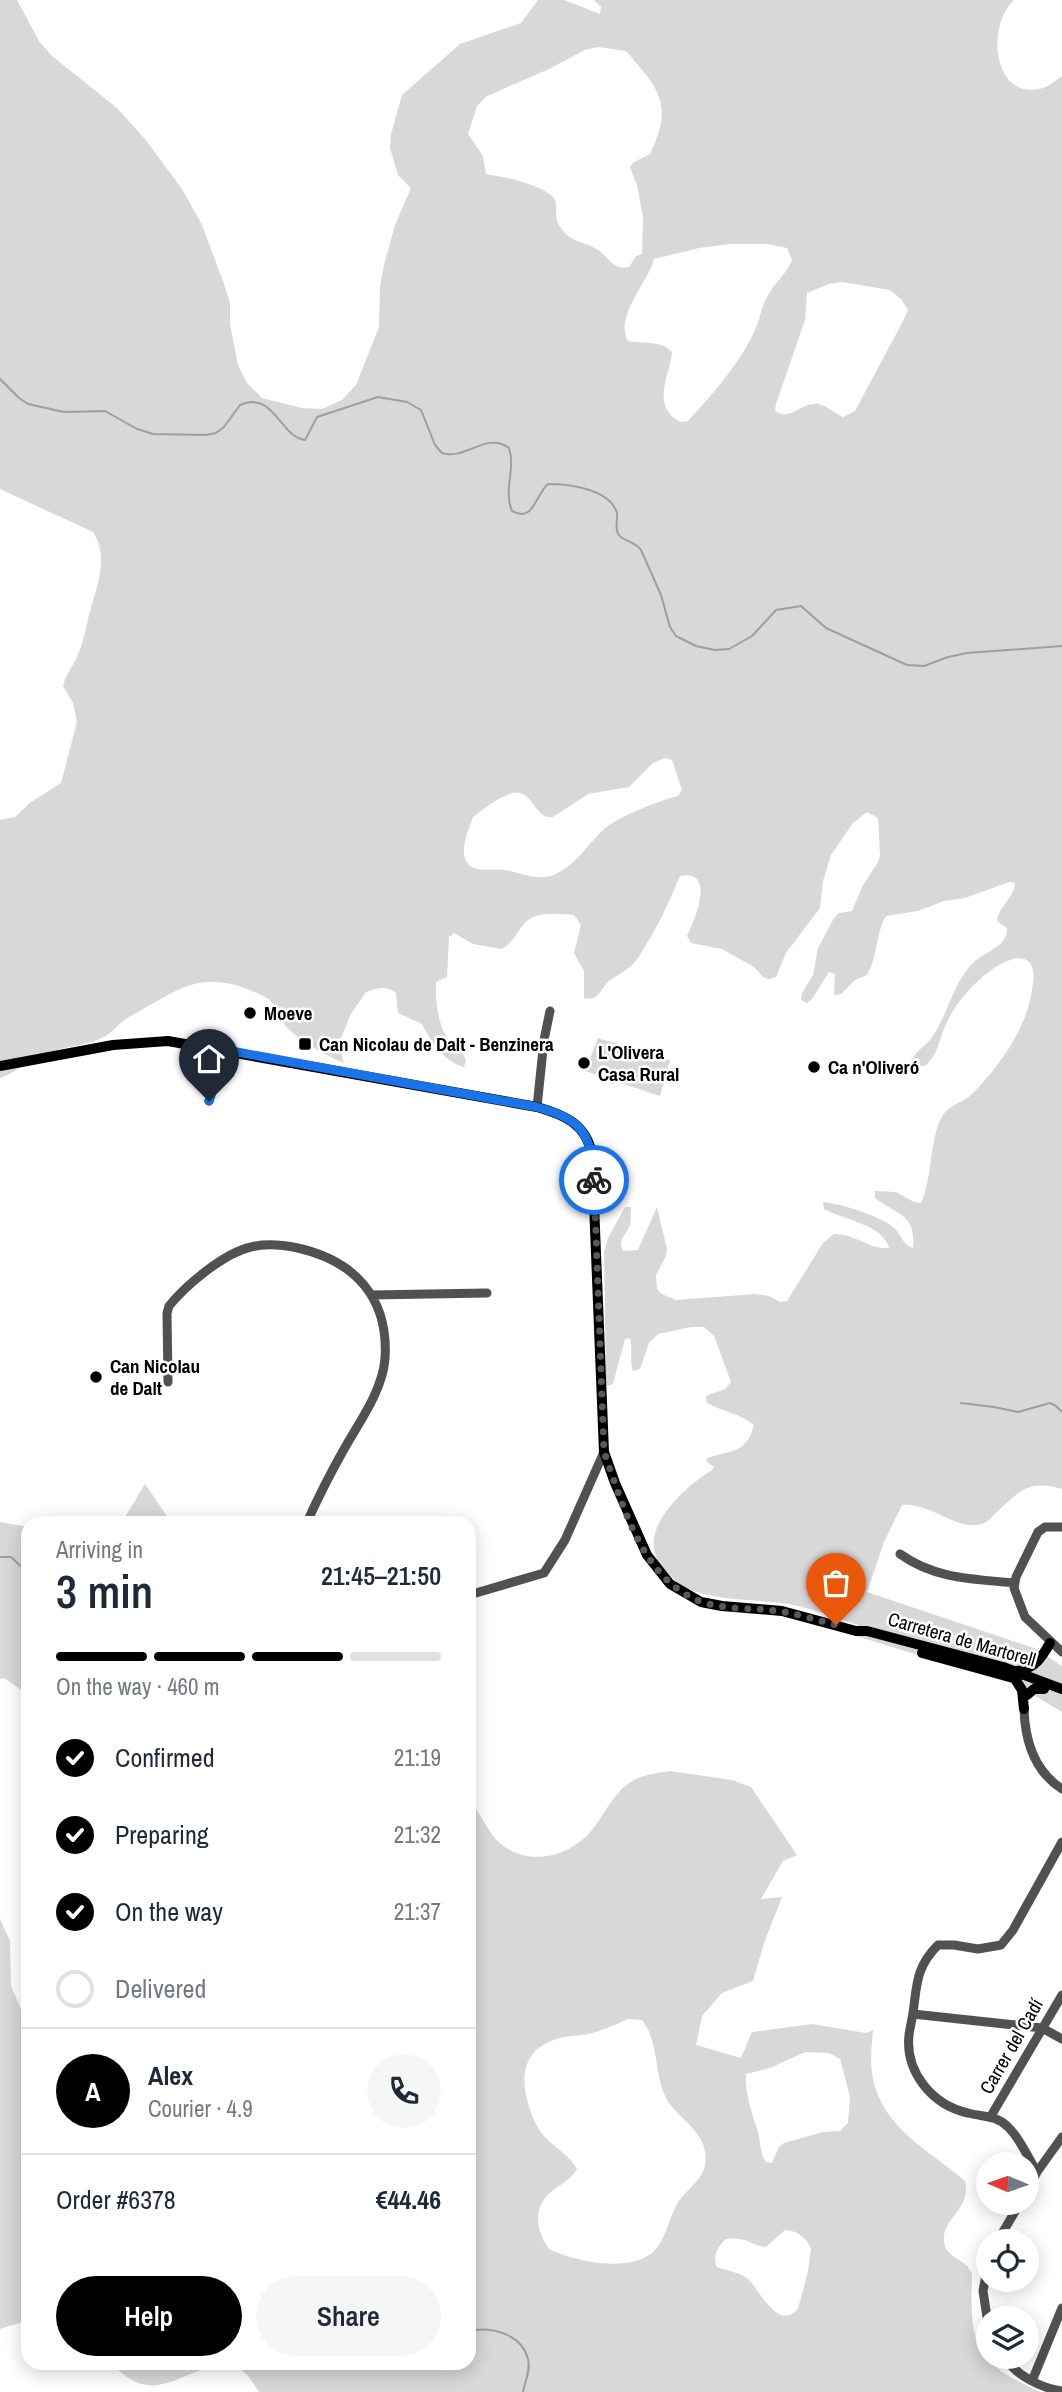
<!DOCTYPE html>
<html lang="en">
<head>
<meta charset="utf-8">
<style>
  :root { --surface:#fff; --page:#f6f6f7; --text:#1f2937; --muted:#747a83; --line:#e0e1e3; --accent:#000 }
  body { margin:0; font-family:"Archivo Narrow",sans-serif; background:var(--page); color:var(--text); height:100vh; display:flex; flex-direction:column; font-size:26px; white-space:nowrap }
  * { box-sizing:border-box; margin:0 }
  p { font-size:23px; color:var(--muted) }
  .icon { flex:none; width:38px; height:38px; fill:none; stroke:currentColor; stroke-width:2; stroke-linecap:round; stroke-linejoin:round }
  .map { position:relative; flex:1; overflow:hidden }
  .drawer { position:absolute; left:21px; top:1516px; width:455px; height:854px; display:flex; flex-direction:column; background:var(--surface); border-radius:21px; box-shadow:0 4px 18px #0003 }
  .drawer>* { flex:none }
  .needle { width:46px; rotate:272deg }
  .fabs { position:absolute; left:976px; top:2152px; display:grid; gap:14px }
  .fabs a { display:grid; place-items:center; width:63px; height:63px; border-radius:50%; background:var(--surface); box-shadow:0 4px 18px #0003; font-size:35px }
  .pin { position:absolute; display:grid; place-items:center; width:60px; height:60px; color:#fff; margin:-72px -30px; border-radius:50% 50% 50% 0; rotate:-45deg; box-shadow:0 0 7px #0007 }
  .pin .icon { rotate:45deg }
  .courier { position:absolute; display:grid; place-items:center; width:70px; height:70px; margin:-35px; border:5px solid #1a73e8; border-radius:50%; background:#fff; color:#222; box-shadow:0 2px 9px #0007 }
  .overview em { font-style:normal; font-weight:600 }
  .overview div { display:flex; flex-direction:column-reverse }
  .overview { display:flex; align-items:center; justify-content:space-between; height:119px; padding:0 35px }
  h1 { font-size:46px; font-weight:600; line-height:52px }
  .bar { display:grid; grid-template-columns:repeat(4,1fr); gap:10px 7px; align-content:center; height:84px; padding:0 35px }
  .bar i { height:9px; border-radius:5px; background:var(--line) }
  .bar .on { background:var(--accent) }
  .bar p { grid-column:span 4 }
  .line { display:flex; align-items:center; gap:18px; padding:0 35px; border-top:2px solid var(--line) }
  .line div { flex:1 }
  .round { display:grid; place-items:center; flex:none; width:74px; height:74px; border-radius:37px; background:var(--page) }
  ol { padding:0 35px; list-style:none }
  li { display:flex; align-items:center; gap:21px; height:77px }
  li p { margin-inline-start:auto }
  li .icon { padding:7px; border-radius:50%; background:var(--accent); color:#fff; stroke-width:4 }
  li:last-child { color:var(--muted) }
  li i { width:38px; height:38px; border:4px solid var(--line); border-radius:50% }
  .action { display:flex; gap:14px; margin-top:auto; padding:14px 35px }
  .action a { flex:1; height:80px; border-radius:42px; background:var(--accent); color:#fff; font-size:28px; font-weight:600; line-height:80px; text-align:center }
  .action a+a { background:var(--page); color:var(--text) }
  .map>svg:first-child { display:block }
</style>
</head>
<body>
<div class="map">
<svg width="1062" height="2392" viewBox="0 0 1062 2392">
  <rect width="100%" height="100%" fill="#fff"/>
  <path fill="#d8d8d8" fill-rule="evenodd" d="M0,0H17L39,41L52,56L117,108L145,139L182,189L202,225L224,284L230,303V324L238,365L247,383L262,398L302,408L322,409L342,400L356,385L379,327L380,286L384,265L395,225L411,188L398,175L390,148L391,134L402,95L460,44L521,23L538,0H564L600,14L601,7L594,0H1014C986,25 992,102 1043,88C1050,86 1056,80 1062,76V1489C1031,1480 1021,1489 999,1510C993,1515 989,1522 982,1524C958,1532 930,1502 902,1505L884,1542L867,1592L1034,1648L1062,1666V1712L1017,1685L856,1636L858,1625C833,1617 807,1606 781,1603C749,1599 716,1601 686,1588C678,1585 672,1577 666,1571C629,1536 683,1488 712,1470L714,1467L706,1461L707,1458C730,1450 746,1455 754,1425C740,1413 723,1412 707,1403L706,1396L725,1389L731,1382L714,1336L704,1327H691L658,1334L649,1343L640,1369L633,1371C629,1360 633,1349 630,1338L625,1339L613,1384L607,1386L606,1379L604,1252L608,1238L625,1207H631C631,1213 631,1219 630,1225C626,1236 617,1239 623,1251L638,1250L657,1207L667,1249L666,1256L656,1275L657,1289L662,1294L676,1300L755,1294L769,1296L780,1302L787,1301L823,1243L834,1234C854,1233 870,1250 889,1248C883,1224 843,1220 824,1209L823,1202C841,1204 882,1216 895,1229C902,1236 903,1245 913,1248C916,1213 898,1216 875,1198V1191L896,1192L914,1202L921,1203C933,1177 929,1137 943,1115C950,1104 965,1102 973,1093C1001,1064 1030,1024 1033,982C1034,976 1034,967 1029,962C1020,954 1007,961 999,965C978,977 956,1002 946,1024C939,1040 938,1055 925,1066H917L911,1061C916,1050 926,1046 932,1037C949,1013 953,981 975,961C987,951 1008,946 1007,928L997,921C999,906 1014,898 1015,883L1009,882L965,898L944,901L918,911L886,916C875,935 878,957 867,975L855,980L841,994L834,995L835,974L829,972L812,999L807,1003L801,1000L802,993L813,975L818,948L834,918L839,913L852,911L862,887L878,862L880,855L878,818L867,812L853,823L831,855L823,881L820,908L786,953L776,977L769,979L763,977L754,967L722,949L691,943L687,936C694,922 717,868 680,876C668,905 655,932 638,958C631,969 618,974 608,982C600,990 598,1002 584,998V971L574,953L581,925L574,915C562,914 545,912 533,917C519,923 516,943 501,949L473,944L454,933L449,937L447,977L436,982C435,1002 438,1028 451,1043C457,1049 463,1052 466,1060L464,1067C443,1061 431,1042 422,1024L398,1013L396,993C387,985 377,988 366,992L351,1014L341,1038L339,1045L344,1063C329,1057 294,1038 285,1025C277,1014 278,1003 263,996C203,966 181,988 129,1017C120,1022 113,1032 104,1037C87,1046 65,1046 47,1053C30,1059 17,1072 0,1078V820L15,817L31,802L61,783L77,722L73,703L63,686C66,673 75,664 79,652C84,640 86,627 89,615C96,588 110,558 93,532L0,489ZM598,47L626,51C659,89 674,104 650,154L634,162L630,167L637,185L643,217L642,254L636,256L629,267C613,271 609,257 598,250C581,239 570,245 558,223C554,215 559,203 553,197C539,183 504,177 486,174L483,156L468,134L477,106L487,96L549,69L585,50ZM730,244H767L787,248L792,260C785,276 775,282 768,295C761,307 760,319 755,330C741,362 711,396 688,421L680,422C650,405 670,375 672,352C661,340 642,344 628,341C614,316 648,283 654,259L699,248ZM842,282L890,290L901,299L908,310L902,323L855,411L843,417C834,414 827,405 818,404C801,402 791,422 775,411L776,404L805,320L807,293L829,284ZM665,758L672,760L682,790L678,796C660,800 618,817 604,829C588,844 578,862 558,873C540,883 522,873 505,870C494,868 476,873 468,864C458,852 469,829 473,817C485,808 498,797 513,793C534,789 534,820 553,817L588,794L629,787L653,763Z
    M598,1038L670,1060L660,1096L585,1071Z
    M145,1484L171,1522H122Z
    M0,1522L28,1527V1695L4,1678L0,1679Z
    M670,1771L732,1780L751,1787L797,1855L783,1861L761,1899L782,1897L764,1943L753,1981L722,1993L702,2016L696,2045L741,2058L752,2032L812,2024L866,2033L873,2030C872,2044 870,2059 872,2073C880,2127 928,2149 965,2181C972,2209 941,2219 944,2242C946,2259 967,2258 972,2274C970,2346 973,2362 1041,2392H259C255,2386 251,2379 246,2374C219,2347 177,2390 147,2385C132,2383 121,2373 111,2363L469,2362V1801C482,1813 487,1833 501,1844C529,1867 570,1857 592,1830C605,1814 612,1795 629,1783C641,1775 656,1773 670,1771ZM628,2019L642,2020C659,2042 654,2072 665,2096C675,2117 701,2127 705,2152C709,2176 692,2184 679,2201C669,2216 666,2241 652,2253C627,2273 574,2261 549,2249C536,2230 532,2208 551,2192C561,2183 569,2182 577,2169C568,2152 546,2144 537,2126C520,2091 514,2050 560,2038C570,2035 582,2036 592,2033C604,2030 617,2024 628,2019ZM805,2052L829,2053L840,2059L850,2097L848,2123L840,2131L823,2132L784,2143L779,2147L772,2163L766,2162C759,2151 761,2141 757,2129C751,2110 745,2094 746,2074L770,2068ZM785,2230C798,2231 806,2237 811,2249L808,2271L798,2309C778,2332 759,2289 748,2279C740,2272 727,2271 717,2267C712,2256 718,2246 726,2239C746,2236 750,2245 766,2247Z
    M0,1919L10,1941L11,1986L28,2025V2320L0,2329Z"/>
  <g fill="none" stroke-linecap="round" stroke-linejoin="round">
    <path stroke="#9f9f9f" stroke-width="2" d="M0,379L19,398L28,404L64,412L105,411L137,429L153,434L206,435L216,433L224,427L240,405C274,390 280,437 305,440L317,417L378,397L407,402L421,410L435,445L442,453C465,461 486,431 509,448C516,468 503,491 512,511C534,523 535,495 548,484C569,484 610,489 617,513C618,520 614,529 619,535C624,542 635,541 641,550L661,595L670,627L676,636L696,646L715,650L729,649L752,636L776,610L801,606L826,628L907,665L924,666L948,657L967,653L1062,646
      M961,1403L994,1407L1018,1412L1050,1403L1056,1406L1062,1412
      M0,1557H11L28,1573
      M469,2331C491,2326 522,2334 528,2359C531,2370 525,2381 523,2392"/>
    <path stroke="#515151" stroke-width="9" d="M209,1101L225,1050
      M537,1107L544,1040L550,1011
      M371,1295L487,1293
      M168,1382L167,1313L169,1306C186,1285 224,1253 251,1247C266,1243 283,1245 298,1248C355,1261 389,1298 385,1359C382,1392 359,1422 343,1451C330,1474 318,1498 307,1522
      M1062,1527H1045L1038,1532L1016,1577L1014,1588L1025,1617L1062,1652
      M900,1554C935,1579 973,1579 1015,1583
      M469,1595L544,1573L565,1540L604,1452
      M1024,1709C1025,1741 1034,1771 1062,1789
      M913,2014L1042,2028L1062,2039
      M991,2116L1062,1995
      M1037,2172C1028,2158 1020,2138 1008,2127C996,2115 983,2117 968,2113C932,2105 905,2072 909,2035C910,2027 912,2020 913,2013C917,1984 916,1967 938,1945H954L978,1949L1001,1945L1013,1930L1062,1842
      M1027,2190L1037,2172L1062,2137
      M997,2242L1020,2203
      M989,2259L983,2291L989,2330
      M1004,2357C1016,2375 1040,2388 1062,2391
      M1032,2381L1062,2308"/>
    <path stroke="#000" stroke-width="10" d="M0,1066L113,1045L168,1041L537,1107C565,1115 586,1124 592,1154L604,1452L615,1483L647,1555L670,1584L701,1602L722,1606L782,1611L856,1631H867L1003,1667L1062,1689
      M922,1653L1017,1679
      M1017,1671C1035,1669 1042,1657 1050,1643
      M1015,1679L1022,1690L1024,1709
      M1027,1695L1034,1689H1044"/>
  </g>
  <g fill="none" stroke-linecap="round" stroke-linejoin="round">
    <path stroke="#595959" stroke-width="7" stroke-dasharray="0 12.6" d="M594,1180L604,1452C624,1508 644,1587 709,1604C728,1609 749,1608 768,1610C791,1612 814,1619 836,1625"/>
    <path stroke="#1a73e8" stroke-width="9" d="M209,1101L226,1050L537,1107C583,1120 591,1133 594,1180"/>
  </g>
  <g fill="#000" stroke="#fff" stroke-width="2.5">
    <circle cx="250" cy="1013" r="7"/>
    <rect x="298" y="1037" width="14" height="14" rx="3.5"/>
    <circle cx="584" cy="1063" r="7"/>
    <circle cx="814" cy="1067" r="7"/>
    <circle cx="96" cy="1377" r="7"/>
  </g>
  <g text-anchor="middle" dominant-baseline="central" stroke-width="5" stroke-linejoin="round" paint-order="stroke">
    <g font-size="19" font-weight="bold" fill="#000" stroke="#fff" text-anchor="start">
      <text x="264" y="1013">Moeve</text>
      <text x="319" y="1044">Can Nicolau de Dalt - Benzinera</text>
      <text x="598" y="1052">L'Olivera<tspan x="598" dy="22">Casa Rural</tspan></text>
      <text x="828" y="1067">Ca n'Oliveró</text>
      <text x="110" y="1366">Can Nicolau<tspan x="110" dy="22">de Dalt</tspan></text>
    </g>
    <g font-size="19" fill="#000" stroke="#fff">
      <text transform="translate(962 1639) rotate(16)">Carretera de Martorell</text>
      <text transform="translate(1011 2046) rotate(-60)">Carrer del Cadí</text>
    </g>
  </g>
</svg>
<div class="fabs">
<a><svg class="needle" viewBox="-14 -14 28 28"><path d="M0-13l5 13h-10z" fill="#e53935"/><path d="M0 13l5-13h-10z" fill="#747a83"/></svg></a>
<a><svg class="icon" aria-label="locate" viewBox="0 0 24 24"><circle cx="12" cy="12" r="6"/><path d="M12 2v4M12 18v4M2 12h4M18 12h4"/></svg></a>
<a><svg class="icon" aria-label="layers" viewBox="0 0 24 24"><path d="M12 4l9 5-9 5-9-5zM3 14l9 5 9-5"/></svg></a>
</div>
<div class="pin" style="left:836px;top:1625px;background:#ea580c"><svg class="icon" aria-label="bag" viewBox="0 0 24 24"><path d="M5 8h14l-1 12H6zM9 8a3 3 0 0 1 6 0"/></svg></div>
<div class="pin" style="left:209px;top:1101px;background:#1f2937"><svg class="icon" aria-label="home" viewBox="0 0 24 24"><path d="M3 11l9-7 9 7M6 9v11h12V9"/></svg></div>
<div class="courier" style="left:594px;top:1180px"><svg class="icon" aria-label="bike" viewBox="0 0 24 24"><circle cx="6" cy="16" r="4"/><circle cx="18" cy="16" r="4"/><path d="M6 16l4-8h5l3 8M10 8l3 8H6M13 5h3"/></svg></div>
<section class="drawer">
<div class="overview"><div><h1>3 min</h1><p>Arriving in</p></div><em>21:45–21:50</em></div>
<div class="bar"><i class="on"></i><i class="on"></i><i class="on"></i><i></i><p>On the way · 460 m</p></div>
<ol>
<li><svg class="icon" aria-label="check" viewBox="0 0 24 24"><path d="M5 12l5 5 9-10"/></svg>Confirmed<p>21:19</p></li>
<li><svg class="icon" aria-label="check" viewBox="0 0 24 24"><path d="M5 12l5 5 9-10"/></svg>Preparing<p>21:32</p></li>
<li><svg class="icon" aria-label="check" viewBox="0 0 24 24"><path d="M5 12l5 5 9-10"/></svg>On the way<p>21:37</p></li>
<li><i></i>Delivered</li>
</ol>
<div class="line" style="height:126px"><b class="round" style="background:var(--accent);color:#fff">A</b><div><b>Alex</b><p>Courier · 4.9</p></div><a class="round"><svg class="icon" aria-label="phone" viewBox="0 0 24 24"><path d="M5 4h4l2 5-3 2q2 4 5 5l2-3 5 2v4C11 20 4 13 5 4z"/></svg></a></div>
<div class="line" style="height:91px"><div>Order #6378</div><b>€44.46</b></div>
<div class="action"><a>Help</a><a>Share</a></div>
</section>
</div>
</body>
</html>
